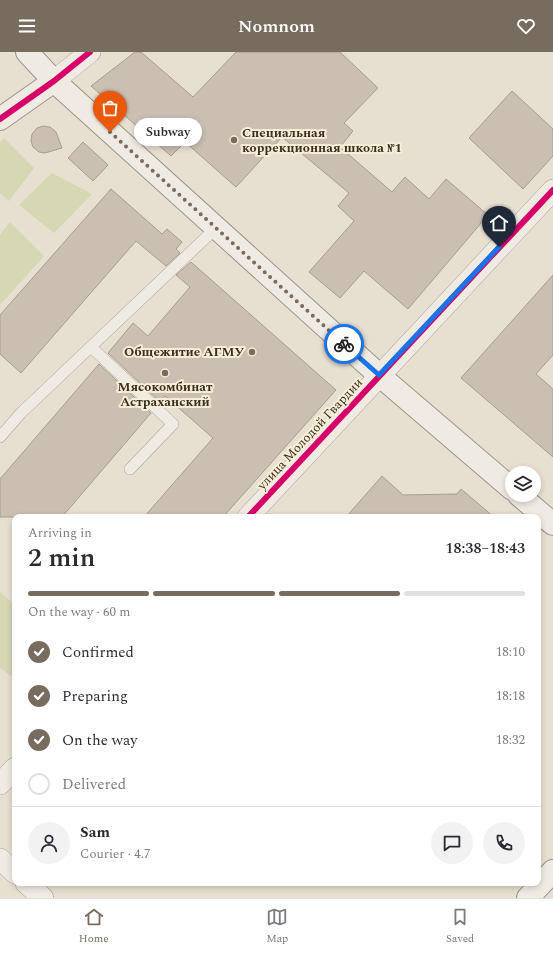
<!DOCTYPE html>
<html lang="en">
<head>
<meta charset="utf-8">
<style>
  :root { --surface:#fff; --page:#f2f2f3; --text:#2b2b33; --muted:#7c7c81; --line:#e1e1e2; --accent:#786c5e }
  body { margin:0; font-family:Spectral,serif; background:var(--page); color:var(--text); height:100vh; display:flex; flex-direction:column; font-size:15px; white-space:nowrap }
  * { box-sizing:border-box; margin:0 }
  p { font-size:13px; color:var(--muted) }
  .icon { flex:none; width:22px; height:22px; fill:none; stroke:currentColor; stroke-width:2; stroke-linecap:round; stroke-linejoin:round }
  .map { position:relative; flex:1; overflow:hidden }
  .drawer { position:absolute; left:12px; top:462px; width:529px; height:372px; display:flex; flex-direction:column; background:var(--surface); border-radius:8px; box-shadow:0 2px 6px #0003 }
  .drawer>* { flex:none }
  .tools { position:absolute; left:505px; top:414px; display:grid; gap:8px }
  .tools a { display:grid; place-items:center; width:36px; height:36px; border-radius:50%; background:var(--surface); box-shadow:0 2px 6px #0003; font-size:20px }
  .pin { position:absolute; display:grid; place-items:center; width:34px; height:34px; color:#fff; margin:-41px -17px; border-radius:50% 50% 50% 0; rotate:-45deg; box-shadow:0 0 4px #0007 }
  .pin .icon { rotate:45deg }
  .courier { position:absolute; display:grid; place-items:center; width:40px; height:40px; margin:-20px; border:3px solid #1a73e8; border-radius:50%; background:#fff; color:#222; box-shadow:0 1px 5px #0007 }
  .bubble { position:absolute; height:28px; border-radius:14px; background:var(--surface); box-shadow:0 2px 6px #0003; font-size:13px; font-weight:600; line-height:28px; text-align:center }
  .overview em { font-style:normal; font-weight:600 }
  .overview div { display:flex; flex-direction:column-reverse }
  .overview { display:flex; align-items:center; justify-content:space-between; height:68px; padding:0 16px }
  h1 { font-size:26px; font-weight:600; line-height:30px }
  .bar { display:grid; grid-template-columns:repeat(4,1fr); gap:6px 4px; align-content:center; height:48px; padding:0 16px }
  .bar i { height:5px; border-radius:3px; background:var(--line) }
  .bar .selected { background:var(--accent) }
  .bar p { grid-column:span 4 }
  .line { display:flex; align-items:center; gap:10px; padding:0 16px; border-top:1px solid var(--line) }
  .line div { flex:1 }
  .round { display:grid; place-items:center; flex:none; width:42px; height:42px; border-radius:21px; background:var(--page) }
  ol { padding:0 16px; list-style:none }
  li { display:flex; align-items:center; gap:12px; height:44px }
  li p { margin-inline-start:auto }
  li .icon { padding:4px; border-radius:50%; background:var(--accent); color:#fff; stroke-width:4 }
  li:last-child { color:var(--muted) }
  li i { width:22px; height:22px; border:2px solid var(--line); border-radius:50% }
  header { display:flex; justify-content:space-between; align-items:center; height:52px; padding:0 16px; background:var(--accent); color:#fff; font-size:18px; font-weight:600 }
  .tab-bar { display:flex; justify-content:space-around; align-items:center; height:56px; border-top:1px solid var(--line); background:var(--surface); font-size:11px; color:var(--muted) }
  .tab-bar a { display:grid; justify-items:center; gap:2px }
  .tab-bar .selected { color:var(--accent) }
  .map>svg:first-child { display:block }
</style>
</head>
<body>
<header><svg class="icon" aria-label="menu" viewBox="0 0 24 24"><path d="M4 6h16M4 12h16M4 18h16"/></svg>Nomnom<svg class="icon" aria-label="heart" viewBox="0 0 24 24"><path d="M12 20l-8-8c-3-5 5-10 8-4 3-6 11-1 8 4z"/></svg></header>
<div class="map">
<svg width="553" height="846" viewBox="0 0 553 846">
  <rect width="100%" height="100%" fill="#e7e0d1"/>
  <path fill="#d6d7b3" d="M4,86L34,116L9,149L0,141V91Z
    M52,121L92,142L54,181L19,153Z
    M10,170L44,204L0,253V183Z
    M0,540L15,553V622L11,624L0,616Z"/>
  <path fill="#cbbfb2" stroke="#a89c90" d="M135,0H141L193,45L236,0H340L378,36L344,71L353,79L340,95L392,140L405,125L429,147L446,127L488,163L408,257L364,219L340,246L309,220L354,169L338,154L349,141L282,85L236,135L185,90L171,104L91,34Z
    M512,39L553,77V104L523,137L469,86Z
    M43,74L50,75L56,80L62,96L45,101L39,100L33,95L31,89L32,82L37,76Z
    M83,90L108,113L93,129L68,106Z
    M111,137L162,182L167,177L182,190L176,197L180,201L166,214L136,189L21,321L0,302V263Z
    M191,210L336,338L223,465H144L213,386L165,344L160,350L108,301L133,271L148,284L190,235L176,223Z
    M553,223V303L536,322L553,337V405L461,326Z
    M99,312L151,361L62,465H0V427Z
    M382,424L403,443L457,442L461,437L494,465H346Z"/>
  <g fill="none" stroke-linecap="round" stroke-linejoin="round">
    <g stroke="#ada599" stroke-width="12">
      <path id="lane" d="M91,295L173,372L130,417
        M0,385L21,361L216,176"/>
    </g>
    <g stroke="#ada599" stroke-width="22">
      <path id="street" d="M54,29L90,0
        M248,465L553,138
        M0,732L15,716
        M0,807L15,821
        M26,831L43,846"/>
    </g>
    <g stroke="#9c958a" stroke-width="24">
      <path id="secondary" d="M27,0L54,29L379,323L512,437
        M0,67L54,29
        M519,443L553,472
        M528,846L553,819"/>
    </g>
    <use href="#lane" stroke="#efebe3" stroke-width="11"/>
    <use href="#street" stroke="#efebe3" stroke-width="21"/>
    <use href="#secondary" stroke="#efebe3" stroke-width="22"/>
    <g stroke="#f7eed8" stroke-width="8">
      <path id="cycleway" d="M0,67L54,29L90,0
        M248,465L553,138"/>
    </g>
    <use href="#cycleway" stroke="#d6006c" stroke-width="6"/>
  </g>
  <g fill="none" stroke-linecap="round" stroke-linejoin="round">
    <path stroke="#786c5e" stroke-width="4" stroke-dasharray="0 7.2" d="M110,80L344,292"/>
    <path stroke="#1a73e8" stroke-width="5" d="M344,292L379,323L499,195"/>
  </g>
  <g fill="#786c5e" stroke="#f7eed8" stroke-width="1.5">
    <circle cx="234" cy="88" r="4"/>
    <circle cx="252" cy="300" r="4"/>
    <circle cx="165" cy="321" r="4"/>
  </g>
  <g text-anchor="middle" dominant-baseline="central" stroke-width="4" stroke-linejoin="round" paint-order="stroke">
    <g font-size="13" font-weight="bold" fill="#3d2e20" stroke="#f7eed8" text-anchor="start">
      <text x="242" y="81">Специальная<tspan x="242" dy="15">коррекционная школа №1</tspan></text>
      <text x="244" y="300" text-anchor="end">Общежитие АГМУ</text>
      <text x="165" y="335" text-anchor="middle">Мясокомбинат<tspan x="165" dy="15">Астраханский</tspan></text>
    </g>
    <g font-size="13" fill="#3d2e20" stroke="#f7eed8">
      <text transform="translate(310 382) rotate(-47)">улица Молодой Гвардии</text>
    </g>
  </g>
</svg>
<div class="tools">
<a><svg class="icon" aria-label="layers" viewBox="0 0 24 24"><path d="M12 4l9 5-9 5-9-5zM3 14l9 5 9-5"/></svg></a>
</div>
<div class="pin" style="left:110px;top:80px;background:#ea580c"><svg class="icon" aria-label="bag" viewBox="0 0 24 24"><path d="M5 8h14l-1 12H6zM9 8a3 3 0 0 1 6 0"/></svg></div>
<div class="pin" style="left:499px;top:195px;background:#1f2937"><svg class="icon" aria-label="home" viewBox="0 0 24 24"><path d="M3 11l9-7 9 7M6 9v11h12V9"/></svg></div>
<div class="courier" style="left:344px;top:292px"><svg class="icon" aria-label="bike" viewBox="0 0 24 24"><circle cx="6" cy="16" r="4"/><circle cx="18" cy="16" r="4"/><path d="M6 16l4-8h5l3 8M10 8l3 8H6M13 5h3"/></svg></div>
<div class="bubble" style="left:134px;top:66px;width:68px">Subway</div>
<section class="drawer">
<div class="overview"><div><h1>2 min</h1><p>Arriving in</p></div><em>18:38–18:43</em></div>
<div class="bar"><i class="selected"></i><i class="selected"></i><i class="selected"></i><i></i><p>On the way · 60 m</p></div>
<ol>
<li><svg class="icon" aria-label="check" viewBox="0 0 24 24"><path d="M5 12l5 5 9-10"/></svg>Confirmed<p>18:10</p></li>
<li><svg class="icon" aria-label="check" viewBox="0 0 24 24"><path d="M5 12l5 5 9-10"/></svg>Preparing<p>18:18</p></li>
<li><svg class="icon" aria-label="check" viewBox="0 0 24 24"><path d="M5 12l5 5 9-10"/></svg>On the way<p>18:32</p></li>
<li><i></i>Delivered</li>
</ol>
<div class="line" style="height:72px"><a class="round"><svg class="icon" aria-label="person" viewBox="0 0 24 24"><circle cx="12" cy="8" r="4"/><path d="M4 21q1-7 8-7t8 7"/></svg></a><div><b>Sam</b><p>Courier · 4.7</p></div><a class="round"><svg class="icon" aria-label="chat" viewBox="0 0 24 24"><path d="M4 5h16v11H9l-5 4z"/></svg></a><a class="round"><svg class="icon" aria-label="phone" viewBox="0 0 24 24"><path d="M5 4h4l2 5-3 2q2 4 5 5l2-3 5 2v4C11 20 4 13 5 4z"/></svg></a></div>
</section>
</div>
<nav class="tab-bar">
<a class="selected"><svg class="icon" aria-label="home" viewBox="0 0 24 24"><path d="M3 11l9-7 9 7M6 9v11h12V9"/></svg>Home</a>
<a><svg class="icon" aria-label="map" viewBox="0 0 24 24"><path d="M3 6l6-2 6 2 6-2v14l-6 2-6-2-6 2zM9 4v14M15 6v14"/></svg>Map</a>
<a><svg class="icon" aria-label="saved" viewBox="0 0 24 24"><path d="M7 4h10v16l-5-4-5 4z"/></svg>Saved</a>
</nav>
</body>
</html>
